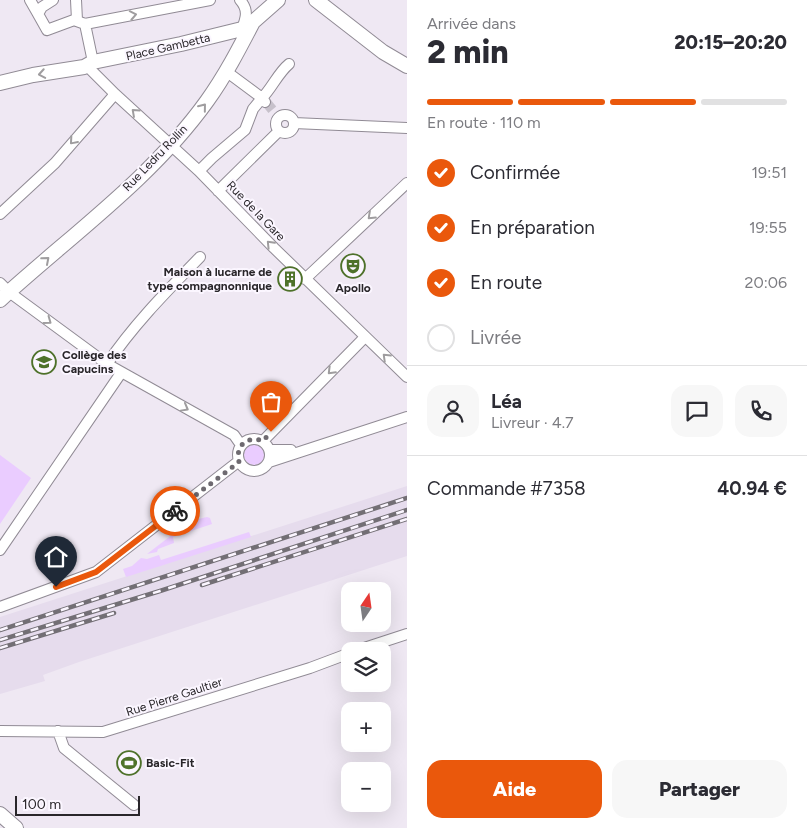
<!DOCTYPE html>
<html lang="fr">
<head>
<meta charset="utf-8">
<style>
  :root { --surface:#fff; --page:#f7f7f7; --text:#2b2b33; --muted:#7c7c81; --line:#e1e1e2; --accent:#ea580c }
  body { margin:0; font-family:Figtree,sans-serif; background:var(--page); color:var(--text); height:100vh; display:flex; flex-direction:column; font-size:19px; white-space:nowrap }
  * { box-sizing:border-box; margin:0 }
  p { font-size:16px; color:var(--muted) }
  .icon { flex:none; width:28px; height:28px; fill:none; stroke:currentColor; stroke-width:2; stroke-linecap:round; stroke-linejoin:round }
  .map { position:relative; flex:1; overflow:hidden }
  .panel { display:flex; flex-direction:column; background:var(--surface); width:400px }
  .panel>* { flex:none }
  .needle { width:32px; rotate:13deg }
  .fabs { position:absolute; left:341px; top:582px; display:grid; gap:10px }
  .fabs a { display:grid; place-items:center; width:50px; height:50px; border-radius:10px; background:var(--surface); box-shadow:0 5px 20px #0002; font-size:25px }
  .scale { position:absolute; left:15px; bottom:12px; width:125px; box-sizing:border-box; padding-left:5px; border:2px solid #29262a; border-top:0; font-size:14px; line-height:18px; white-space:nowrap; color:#29262a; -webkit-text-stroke:4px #fbf6ff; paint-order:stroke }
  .pin { position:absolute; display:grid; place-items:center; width:42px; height:42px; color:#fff; margin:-51px -21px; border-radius:50% 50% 50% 0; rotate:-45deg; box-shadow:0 0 5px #0007 }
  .pin .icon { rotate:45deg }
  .courier { position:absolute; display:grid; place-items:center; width:50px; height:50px; margin:-25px; border:4px solid #ea580c; border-radius:50%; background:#fff; color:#222; box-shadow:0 1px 6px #0007 }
  .summary em { font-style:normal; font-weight:800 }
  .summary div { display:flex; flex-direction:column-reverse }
  .summary { display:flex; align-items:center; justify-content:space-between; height:85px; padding:0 20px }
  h1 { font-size:32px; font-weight:800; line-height:38px }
  .bar { display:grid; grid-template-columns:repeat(4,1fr); gap:8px 5px; align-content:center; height:60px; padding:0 20px }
  .bar i { height:6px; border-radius:4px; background:var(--line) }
  .bar .active { background:var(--accent) }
  .bar p { grid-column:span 4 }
  .line { display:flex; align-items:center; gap:12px; padding:0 20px; border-top:1px solid var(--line) }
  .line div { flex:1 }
  .round { display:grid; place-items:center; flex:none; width:52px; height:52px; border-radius:15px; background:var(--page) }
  ol { padding:0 20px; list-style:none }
  li { display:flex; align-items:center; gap:15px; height:55px }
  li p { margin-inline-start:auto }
  li .icon { padding:5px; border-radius:50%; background:var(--accent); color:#fff; stroke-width:4 }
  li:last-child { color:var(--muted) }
  li i { width:28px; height:28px; border:2px solid var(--line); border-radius:50% }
  .button { display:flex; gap:10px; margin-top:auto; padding:10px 20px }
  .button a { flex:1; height:58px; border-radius:15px; background:var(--accent); color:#fff; font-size:20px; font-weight:800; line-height:58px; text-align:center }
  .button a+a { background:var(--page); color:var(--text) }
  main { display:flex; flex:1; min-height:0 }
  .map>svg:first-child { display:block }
</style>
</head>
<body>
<main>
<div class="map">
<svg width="407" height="828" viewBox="0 0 407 828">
  <rect width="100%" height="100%" fill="#efe8f3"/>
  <path fill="#e6dced" d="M407,486V556L79,662L43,675L45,681L0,694V617Z"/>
  <path fill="#eaccff" d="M244 455a10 10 0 1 1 20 0a10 10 0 1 1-20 0Z
    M0,455L31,478L0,524Z
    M207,517L210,518L212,524L173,537L174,543L158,549L157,552L147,554L190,521Z
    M249,532L251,537L126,577L123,569L132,566L141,558L147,559L159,555L161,560Z"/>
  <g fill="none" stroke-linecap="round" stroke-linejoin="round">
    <path stroke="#c7c1cb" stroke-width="10" stroke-dasharray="10 5" stroke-linecap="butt" d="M266,102L275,113"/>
    <g stroke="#918b95" stroke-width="12">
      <path id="street" d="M30,0L38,14
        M53,0L42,7L38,14L47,30L74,20L85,24
        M76,0L77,20
        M240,0C249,10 246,18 242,29
        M85,24L210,0
        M85,24L93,62
        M84,67L90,69L115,94L199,171L274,248L407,377
        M265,102L262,98C272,88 278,73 289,64
        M276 124a9 9 0 1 1 18 0a9 9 0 1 1-18 0Z
        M294,123L407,128
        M199,171L212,158L245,130L253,109L262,98L227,72
        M218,191L279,131
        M0,214L55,163L115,94
        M305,279L407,183
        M0,283L9,292L107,364L234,435L241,445
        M107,364C134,324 167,291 200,257
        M238 455a16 16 0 1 1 32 0a16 16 0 1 1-32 0Z
        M263,441L365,337
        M270,450H291
        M269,462L407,417
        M0,550L121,373
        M0,607L96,572L239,461
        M355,651L407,634
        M0,731L103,732L310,668L350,653
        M58,731L64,748L134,805"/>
    </g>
    <g stroke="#918b95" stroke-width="16">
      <path id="secondary" d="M316,0L383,52L407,66
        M0,83L33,75L84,67L93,62L181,44L242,29L253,22L278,0
        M0,300C70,236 151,179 207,101C225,76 239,49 253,22
        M0,814L16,828"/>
    </g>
    <use href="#street" stroke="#fff" stroke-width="10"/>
    <use href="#secondary" stroke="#fff" stroke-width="14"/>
    <g stroke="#736f75" stroke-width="4.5">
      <path id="rail" d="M202,585L407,519
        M0,630L407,498
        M0,640L160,591L407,510
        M0,648L114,613"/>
    </g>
    <use href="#rail" stroke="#fbf6ff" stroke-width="2.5" stroke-dasharray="8" stroke-linecap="butt"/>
  </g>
  <defs><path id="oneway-chevron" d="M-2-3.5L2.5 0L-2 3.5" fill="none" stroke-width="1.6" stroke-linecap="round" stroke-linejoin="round" transform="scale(1.25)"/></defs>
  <g stroke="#9f9d9f">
    <use href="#oneway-chevron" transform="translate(133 15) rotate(-11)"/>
    <use href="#oneway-chevron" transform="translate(42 74) rotate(170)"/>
    <use href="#oneway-chevron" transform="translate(203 107) rotate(-51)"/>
    <use href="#oneway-chevron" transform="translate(135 112) rotate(-138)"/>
    <use href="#oneway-chevron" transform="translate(73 141) rotate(131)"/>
    <use href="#oneway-chevron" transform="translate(371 216) rotate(137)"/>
    <use href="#oneway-chevron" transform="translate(270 244) rotate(-134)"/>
    <use href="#oneway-chevron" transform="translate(46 260) rotate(-41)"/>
    <use href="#oneway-chevron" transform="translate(48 321) rotate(36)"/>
    <use href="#oneway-chevron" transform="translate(386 357) rotate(-136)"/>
    <use href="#oneway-chevron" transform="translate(331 371) rotate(135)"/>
    <use href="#oneway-chevron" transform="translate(185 408) rotate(29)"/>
  </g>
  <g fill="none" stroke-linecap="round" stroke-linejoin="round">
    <path stroke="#6e6a70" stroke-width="5" stroke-dasharray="0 9" d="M175,511L239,462C235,446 247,435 263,441L271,432"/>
    <path stroke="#ea580c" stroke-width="6" d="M56,587L96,572L175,511"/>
  </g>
  <defs>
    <g id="theatre-ring" transform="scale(1.25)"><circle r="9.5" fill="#fbf6ff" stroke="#4e712a" stroke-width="1.5"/><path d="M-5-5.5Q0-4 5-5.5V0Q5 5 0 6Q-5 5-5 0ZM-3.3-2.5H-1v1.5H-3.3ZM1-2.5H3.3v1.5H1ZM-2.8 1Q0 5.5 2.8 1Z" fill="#4e712a"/></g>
    <g id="building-ring" transform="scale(1.25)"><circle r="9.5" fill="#fbf6ff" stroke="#4e712a" stroke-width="1.5"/><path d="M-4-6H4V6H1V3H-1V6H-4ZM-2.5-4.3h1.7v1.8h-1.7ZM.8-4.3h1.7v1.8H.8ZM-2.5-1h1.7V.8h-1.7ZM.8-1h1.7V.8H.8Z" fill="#4e712a"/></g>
    <g id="school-ring" transform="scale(1.25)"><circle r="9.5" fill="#fbf6ff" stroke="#4e712a" stroke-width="1.5"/><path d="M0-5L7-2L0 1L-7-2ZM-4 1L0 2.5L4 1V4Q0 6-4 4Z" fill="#4e712a"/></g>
    <g id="stadium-ring" transform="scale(1.25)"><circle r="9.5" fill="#fbf6ff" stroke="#4e712a" stroke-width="1.5"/><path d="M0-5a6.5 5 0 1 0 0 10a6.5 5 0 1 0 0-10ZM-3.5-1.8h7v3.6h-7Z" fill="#4e712a"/></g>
  </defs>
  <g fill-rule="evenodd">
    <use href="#theatre-ring" x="353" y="266"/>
    <use href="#building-ring" x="290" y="279"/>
    <use href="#school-ring" x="44" y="362"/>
    <use href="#stadium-ring" x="129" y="763"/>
  </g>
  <g text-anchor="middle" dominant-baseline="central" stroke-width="4" stroke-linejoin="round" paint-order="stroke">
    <g font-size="12" fill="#29262a" stroke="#fbf6ff">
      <text transform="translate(168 47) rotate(-13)">Place Gambetta</text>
      <text transform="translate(155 158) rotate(-46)">Rue Ledru Rollin</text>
      <text transform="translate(256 211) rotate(46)">Rue de la Gare</text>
      <text transform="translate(174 697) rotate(-18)">Rue Pierre Gaultier</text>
    </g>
    <g font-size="12" font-weight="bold" fill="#29262a" stroke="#fbf6ff" text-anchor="start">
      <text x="272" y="272" text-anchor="end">Maison à lucarne de<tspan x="272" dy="14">type compagnonnique</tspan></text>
      <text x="353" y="288" text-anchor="middle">Apollo</text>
      <text x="62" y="355">Collège des<tspan x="62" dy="14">Capucins</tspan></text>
      <text x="146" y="763">Basic-Fit</text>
    </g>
  </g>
</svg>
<div class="fabs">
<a><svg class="needle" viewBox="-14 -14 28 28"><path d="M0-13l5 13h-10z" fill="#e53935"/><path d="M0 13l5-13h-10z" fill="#7c7c81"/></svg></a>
<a><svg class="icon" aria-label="layers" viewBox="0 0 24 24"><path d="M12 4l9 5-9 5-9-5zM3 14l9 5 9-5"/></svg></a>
<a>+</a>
<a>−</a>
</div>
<div class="scale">100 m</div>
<div class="pin" style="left:271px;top:432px;background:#ea580c"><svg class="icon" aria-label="bag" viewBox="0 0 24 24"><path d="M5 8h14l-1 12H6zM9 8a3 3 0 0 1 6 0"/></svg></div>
<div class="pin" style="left:56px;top:587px;background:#1f2937"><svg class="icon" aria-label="home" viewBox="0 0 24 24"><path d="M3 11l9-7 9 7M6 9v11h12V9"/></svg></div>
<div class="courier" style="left:175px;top:511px"><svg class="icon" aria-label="bike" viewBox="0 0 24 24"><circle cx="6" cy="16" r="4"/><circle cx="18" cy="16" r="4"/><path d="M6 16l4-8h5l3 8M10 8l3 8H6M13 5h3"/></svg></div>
</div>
<section class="panel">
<div class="summary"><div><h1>2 min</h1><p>Arrivée dans</p></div><em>20:15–20:20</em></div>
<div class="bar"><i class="active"></i><i class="active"></i><i class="active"></i><i></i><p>En route · 110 m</p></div>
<ol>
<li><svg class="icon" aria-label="check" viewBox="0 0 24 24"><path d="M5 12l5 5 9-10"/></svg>Confirmée<p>19:51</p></li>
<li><svg class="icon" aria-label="check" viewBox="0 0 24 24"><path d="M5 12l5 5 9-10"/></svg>En préparation<p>19:55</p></li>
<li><svg class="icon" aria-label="check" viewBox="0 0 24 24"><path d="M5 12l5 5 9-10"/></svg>En route<p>20:06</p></li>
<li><i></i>Livrée</li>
</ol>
<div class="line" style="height:90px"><a class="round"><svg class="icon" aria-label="person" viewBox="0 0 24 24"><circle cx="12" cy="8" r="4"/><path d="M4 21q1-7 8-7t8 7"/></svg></a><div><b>Léa</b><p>Livreur · 4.7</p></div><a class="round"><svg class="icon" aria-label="chat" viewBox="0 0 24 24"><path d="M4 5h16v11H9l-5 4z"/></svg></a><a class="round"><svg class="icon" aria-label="phone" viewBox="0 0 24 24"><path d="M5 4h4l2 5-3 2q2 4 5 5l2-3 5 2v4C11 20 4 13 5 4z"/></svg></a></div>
<div class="line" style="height:65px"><div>Commande #7358</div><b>40.94 €</b></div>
<div class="button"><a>Aide</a><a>Partager</a></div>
</section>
</main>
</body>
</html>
